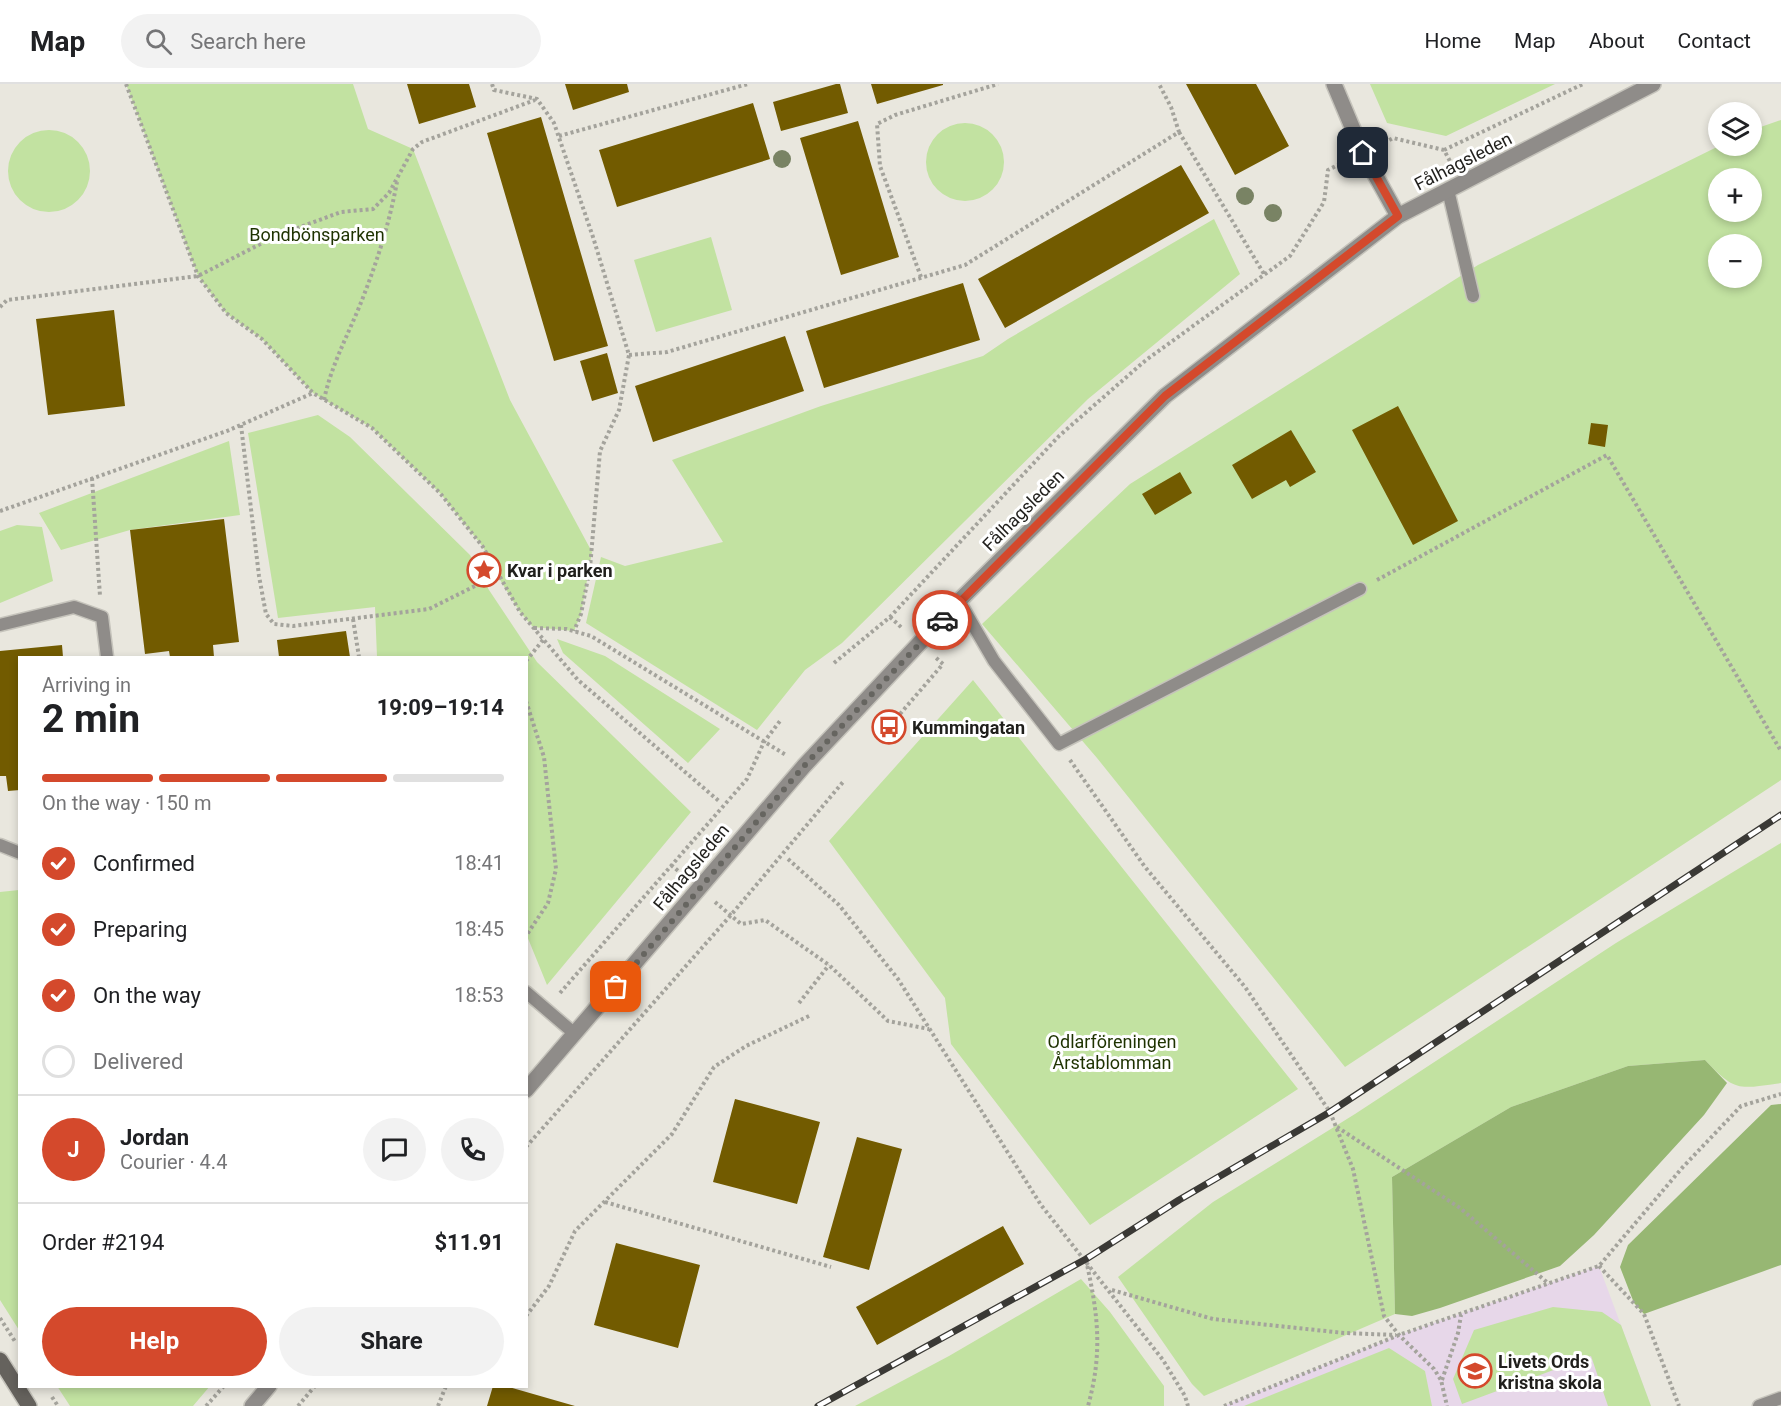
<!DOCTYPE html>
<html lang="en">
<head>
<meta charset="utf-8">
<style>
  :root { --surface:#fff; --page:#f2f2f2; --text:#202124; --muted:#757577; --line:#e0e0e0; --accent:#d4492c }
  body { margin:0; font-family:Roboto,sans-serif; background:var(--page); color:var(--text); height:100vh; display:flex; flex-direction:column; font-size:22px; white-space:nowrap }
  * { box-sizing:border-box; margin:0 }
  p { font-size:20px; color:var(--muted) }
  .icon { flex:none; width:33px; height:33px; fill:none; stroke:currentColor; stroke-width:2; stroke-linecap:round; stroke-linejoin:round }
  .map { position:relative; flex:1; overflow:hidden }
  .side { position:absolute; left:18px; top:572px; width:510px; height:732px; display:flex; flex-direction:column; background:var(--surface); border-radius:0px; box-shadow:0 3px 9px #0003 }
  .side>* { flex:none }
  .fabs { position:absolute; left:1708px; top:18px; display:grid; gap:12px }
  .fabs a { display:grid; place-items:center; width:54px; height:54px; border-radius:50%; background:var(--surface); box-shadow:0 3px 9px #0003; font-size:30px }
  .pin { position:absolute; display:grid; place-items:center; width:51px; height:51px; color:#fff; margin:-26px; border-radius:12px; box-shadow:0 3px 9px #0006 }
  .courier { position:absolute; display:grid; place-items:center; width:60px; height:60px; margin:-30px; border:4px solid #d4492c; border-radius:50%; background:#fff; color:#222; box-shadow:0 2px 8px #0007 }
  .head em { font-style:normal; font-weight:700 }
  .head div { display:flex; flex-direction:column-reverse }
  .head { display:flex; align-items:center; justify-content:space-between; height:102px; padding:0 24px }
  h1 { font-size:39px; font-weight:700; line-height:45px }
  .bar { display:grid; grid-template-columns:repeat(4,1fr); gap:9px 6px; align-content:center; height:72px; padding:0 24px }
  .bar i { height:8px; border-radius:4px; background:var(--line) }
  .bar .current { background:var(--accent) }
  .bar p { grid-column:span 4 }
  .line { display:flex; align-items:center; gap:15px; padding:0 24px; border-top:2px solid var(--line) }
  .line div { flex:1 }
  .round { display:grid; place-items:center; flex:none; width:63px; height:63px; border-radius:32px; background:var(--page) }
  ol { padding:0 24px; list-style:none }
  li { display:flex; align-items:center; gap:18px; height:66px }
  li p { margin-inline-start:auto }
  li .icon { padding:6px; border-radius:50%; background:var(--accent); color:#fff; stroke-width:4 }
  li:last-child { color:var(--muted) }
  li i { width:33px; height:33px; border:3px solid var(--line); border-radius:50% }
  .cta { display:flex; gap:12px; margin-top:auto; padding:12px 24px }
  .cta a { flex:1; height:69px; border-radius:36px; background:var(--accent); color:#fff; font-size:24px; font-weight:700; line-height:69px; text-align:center }
  .cta a+a { background:var(--page); color:var(--text) }
  header { display:flex; align-items:center; gap:36px; box-sizing:border-box; height:84px; padding:0 30px; background:var(--surface); border-bottom:2px solid var(--line) }
  header strong { font-size:28px }
  nav { display:flex; gap:33px; margin-inline-start:auto; font-size:21px }
  .search { width:420px; height:54px; background:var(--page); display:flex; align-items:center; gap:15px; box-sizing:border-box; padding:0 21px; border-radius:33px; color:var(--muted); font-size:22px }
  .map>svg:first-child { display:block }
</style>
</head>
<body>
<header>
<strong>Map</strong>
<div class="search"><svg class="icon" aria-label="search" viewBox="0 0 24 24"><circle cx="10" cy="10" r="6"/><path d="M15 15l6 6"/></svg>Search here</div>
<nav><a>Home</a><a>Map</a><a>About</a><a>Contact</a></nav>
</header>
<div class="map">
<svg width="1781" height="1322" viewBox="0 0 1781 1322">
  <rect width="100%" height="100%" fill="#e9e7de"/>
  <path fill="#e7d7e9" d="M1599,1182L1651,1322H1224L1399,1251Z"/>
  <path fill="#c2e2a1" fill-rule="evenodd" d="M126,0H353L368,45L413,65L510,316L592,468L581,530L574,547L533,543L520,528L497,491L483,463L440,409L372,344L313,309L262,255L226,229L198,192Z
    M1370,0H1555L1446,52L1387,39Z
    M1781,36V696L1345,983L1097,674L982,540L1130,400L1478,181L1719,62H1752V46ZM1719,94H1752V128H1719ZM1719,160H1752V194H1719Z
    M926 78a39 39 0 1 1 78 0a39 39 0 1 1-78 0Z
    M8 87a41 41 0 1 1 82 0a41 41 0 1 1-82 0Z
    M1214,135L1240,190L1088,315L842,559L805,586L757,646L586,539L601,473L625,482L723,458L672,376L821,322L983,272L1008,255Z
    M711,153L732,226L656,248L634,176Z
    M318,331L350,353L470,471L489,506L537,578L691,728L547,901L527,852L526,573H377L375,523L278,534L248,349Z
    M229,357L240,431L130,446L61,466L39,429Z
    M17,441L42,443L53,497L0,519V447Z
    M557,555L605,572L720,645L688,679L563,569Z
    M973,596L1298,1005L1090,1141L951,960L945,914L829,757Z
    M1781,759V999C1737,1005 1736,1008 1705,976L1628,982L1511,1023L1392,1093L1395,1230L1204,1312L1192,1300L1118,1193L1213,1118L1355,1030L1616,859Z
    M19,806H20L19,1246L0,1216V808Z
    M1081,1195L1110,1228L1164,1302V1322H855L949,1272Z
    M1553,1223L1602,1228L1621,1241L1651,1322H1608L1591,1272L1462,1320L1453,1295L1474,1246Z
    M1389,1264L1425,1287L1432,1322H1244Z
    M57,1302H210L193,1322H70Z"/>
  <path fill="#97b773" d="M1705,976L1727,999L1704,1031L1594,1151L1560,1182L1440,1224L1412,1232L1395,1230L1392,1093L1511,1023L1628,982Z
    M1781,1020V1181L1644,1230L1634,1219L1620,1183L1628,1161L1771,1021Z"/>
  <path fill="#725b00" d="M407,0H469L476,23L419,40Z
    M565,0H627L629,8L573,26Z
    M836,0H840L848,29L781,47L773,18Z
    M871,0H943V1L877,20Z
    M1186,0H1256L1289,62L1235,91Z
    M753,19L770,75L617,123L599,66Z
    M541,33L608,262L554,277L487,49Z
    M858,37L899,173L841,191L800,54Z
    M1181,81L1209,129L1005,244L978,195Z
    M963,199L980,256L824,304L806,247Z
    M114,226L125,322L48,331L36,235Z
    M785,252L804,307L653,358L635,302Z
    M607,269L618,309L592,317L580,277Z
    M1398,322L1458,437L1413,461L1352,346Z
    M1591,339L1608,341L1605,363L1588,360Z
    M1291,346L1316,388L1290,403L1286,396L1252,415L1232,381Z
    M1180,388L1192,409L1155,431L1142,410Z
    M224,435L239,558L213,561L214,573H170L169,567L145,570L130,446Z
    M346,547L350,573H279L277,556Z
    M62,561L63,573H20V706L8,707L6,692H0V567Z
    M735,1015L820,1038L797,1120L713,1098Z
    M857,1053L902,1065L869,1186L823,1173Z
    M1003,1142L1024,1180L877,1261L856,1223Z
    M616,1159L700,1181L678,1264L594,1241Z
    M493,1302H505L575,1322H487Z"/>
  <g fill="none" stroke-linecap="round" stroke-linejoin="round">
    <g stroke="#c5c3bb" stroke-width="15">
      <path id="service" d="M1448,106L1473,212
        M959,517L994,577L1059,660L1360,505
        M0,541L74,523L102,533L107,573
        M0,761L20,769
        M526,908L575,950
        M1759,1322L1781,1314"/>
    </g>
    <g stroke="#c5c3bb" stroke-width="18">
      <path id="minor" d="M1334,0L1363,69L1398,132"/>
    </g>
    <g stroke="#c5c3bb" stroke-width="18">
      <path id="tertiary" d="M526,1006L804,682L959,517L1165,312L1398,132L1653,0
        M252,1322L269,1302"/>
    </g>
    <g stroke="#c5c3bb" stroke-width="18">
      <path id="secondary" d="M0,1276L29,1322"/>
    </g>
    <path stroke="#a4a39c" stroke-width="4" stroke-dasharray="3 3" stroke-linecap="butt" d="M126,0L198,192L226,229L262,255L313,309L372,344L440,409L483,463L520,528L578,596L720,718
      M492,0L494,6L537,15L554,39L593,153L629,271L619,326L600,367L590,484L581,530L574,547
      M1179,48L1264,190
      M559,52L748,0
      M1384,59L1393,54L1444,66L1452,81
      M1444,66L1583,0
      M921,193L880,82L877,40L895,31L998,0
      M0,223L7,216L198,192L276,152L341,128L373,125L389,109L413,65L422,58L535,16
      M629,271L667,268L965,181L1179,48L1171,23L1159,0
      M324,316C331,282 347,253 360,221C376,181 389,141 397,98
      M241,341L259,492L266,530L274,540L293,542L429,525L497,491
      M92,394L100,512
      M0,427L227,347L313,309
      M1377,496L1607,371L1781,667
      M890,533L902,544
      M353,535L359,573
      M534,544L566,545L591,552L786,671
      M526,577L543,556
      M834,579L890,533L1059,352L1146,276L1290,172L1324,118L1328,86L1342,79
      M526,617L544,673L556,785L548,819L526,852
      M900,630L943,580L935,573
      M1070,676L1145,783L1245,903L1330,1028L1353,1085L1384,1232L1399,1251L1434,1285L1441,1296L1447,1322
      M788,775L839,821L898,895L1041,1121L1163,1276L1185,1312L1188,1322
      M671,781L682,790
      M715,818L741,840L765,836L829,881L888,937L929,945
      M560,909L747,695L764,658L780,637
      M799,919L829,881
      M1337,1043L1460,1124L1549,1200
      M526,1063L731,831L843,698
      M605,1118L831,1183
      M1086,1176C1098,1230 1103,1268 1088,1322
      M1599,1182L1644,1230L1679,1322
      M1112,1206L1213,1235L1344,1249L1396,1251
      M526,1232L549,1202L575,1147L672,1050L714,983L746,962L811,931
      M0,1234L16,1259
      M1442,1296L1458,1249L1461,1231
      M52,1313L58,1322
      M206,1322L224,1302
      M298,1322L315,1302
      M438,1322L446,1302
      M1224,1322L1399,1251L1599,1182L1682,1084L1741,1022L1781,1010"/>
    <use href="#service" stroke="#8f8c89" stroke-width="12"/>
    <use href="#minor" stroke="#8f8c89" stroke-width="15"/>
    <use href="#tertiary" stroke="#8f8c89" stroke-width="15"/>
    <use href="#secondary" stroke="#65625d" stroke-width="15"/>
    <g stroke="#3a3935" stroke-width="7">
      <path id="rail" d="M818,1322L1086,1175L1179,1116L1330,1028L1781,731"/>
    </g>
    <use href="#rail" stroke="#fff" stroke-width="4.5" stroke-dasharray="14" stroke-linecap="butt"/>
  </g>
  <g fill="#798364">
    <circle cx="782" cy="75" r="9"/>
    <circle cx="1245" cy="112" r="9"/>
    <circle cx="1273" cy="129" r="9"/>
  </g>
  <g fill="none" stroke-linecap="round" stroke-linejoin="round">
    <path stroke="#666560" stroke-width="6" stroke-dasharray="0 10.8" d="M616,903L804,682L942,536"/>
    <path stroke="#d4492c" stroke-width="8" d="M942,536L1165,312L1398,132L1363,69"/>
  </g>
  <defs>
    <g id="sight-ring" transform="scale(1.725)"><circle r="9.5" fill="#fff" stroke="#d4492c" stroke-width="1.5"/><path d="M0-6L1.8-2.2L6-1.7L2.9 1.2L3.7 5.4L0 3.3L-3.7 5.4L-2.9 1.2L-6-1.7L-1.8-2.2Z" fill="#d4492c"/></g>
    <g id="bus-ring" transform="scale(1.725)"><circle r="9.5" fill="#fff" stroke="#d4492c" stroke-width="1.5"/><path d="M-5-6H5V4H4V6H2V4H-2V6H-4V4H-5ZM-3.5-4V0h7V-4ZM-3.5 1.2v1.5H-2V1.2ZM2 1.2v1.5H3.5V1.2Z" fill="#d4492c"/></g>
    <g id="school-ring" transform="scale(1.725)"><circle r="9.5" fill="#fff" stroke="#d4492c" stroke-width="1.5"/><path d="M0-5L7-2L0 1L-7-2ZM-4 1L0 2.5L4 1V4Q0 6-4 4Z" fill="#d4492c"/></g>
  </defs>
  <g fill-rule="evenodd">
    <use href="#sight-ring" x="484" y="486"/>
    <use href="#bus-ring" x="889" y="643"/>
    <use href="#school-ring" x="1475" y="1287"/>
  </g>
  <g text-anchor="middle" dominant-baseline="central" stroke-width="6" stroke-linejoin="round" paint-order="stroke">
    <g font-size="18" fill="#201f1c" stroke="#fff">
      <text transform="translate(1463 77) rotate(-27)">Fålhagsleden</text>
      <text transform="translate(1023 426) rotate(-45)">Fålhagsleden</text>
      <text transform="translate(691 783) rotate(-50)">Fålhagsleden</text>
    </g>
    <g font-size="18" fill="#1e3200" stroke="#fff">
      <text x="317" y="150">Bondbönsparken</text>
      <text x="1112" y="957">Odlarföreningen<tspan x="1112" dy="21">Årstablomman</tspan></text>
    </g>
    <g font-size="18" font-weight="bold" fill="#201f1c" stroke="#fff" text-anchor="start">
      <text x="507" y="486">Kvar i parken</text>
      <text x="912" y="643">Kummingatan</text>
      <text x="1498" y="1277">Livets Ords<tspan x="1498" dy="21">kristna skola</tspan></text>
    </g>
  </g>
</svg>
<div class="fabs">
<a><svg class="icon" aria-label="layers" viewBox="0 0 24 24"><path d="M12 4l9 5-9 5-9-5zM3 14l9 5 9-5"/></svg></a>
<a>+</a>
<a>−</a>
</div>
<div class="pin" style="left:616px;top:903px;background:#ea580c"><svg class="icon" aria-label="bag" viewBox="0 0 24 24"><path d="M5 8h14l-1 12H6zM9 8a3 3 0 0 1 6 0"/></svg></div>
<div class="pin" style="left:1363px;top:69px;background:#1f2937"><svg class="icon" aria-label="home" viewBox="0 0 24 24"><path d="M3 11l9-7 9 7M6 9v11h12V9"/></svg></div>
<div class="courier" style="left:942px;top:536px"><svg class="icon" aria-label="car" viewBox="0 0 24 24"><path d="M5 17H2v-5l4-1 3-4h7l3 4 3 1v5h-3M9 17h6M6 11h13"/><circle cx="7" cy="17" r="2"/><circle cx="17" cy="17" r="2"/></svg></div>
<section class="side">
<div class="head"><div><h1>2 min</h1><p>Arriving in</p></div><em>19:09–19:14</em></div>
<div class="bar"><i class="current"></i><i class="current"></i><i class="current"></i><i></i><p>On the way · 150 m</p></div>
<ol>
<li><svg class="icon" aria-label="check" viewBox="0 0 24 24"><path d="M5 12l5 5 9-10"/></svg>Confirmed<p>18:41</p></li>
<li><svg class="icon" aria-label="check" viewBox="0 0 24 24"><path d="M5 12l5 5 9-10"/></svg>Preparing<p>18:45</p></li>
<li><svg class="icon" aria-label="check" viewBox="0 0 24 24"><path d="M5 12l5 5 9-10"/></svg>On the way<p>18:53</p></li>
<li><i></i>Delivered</li>
</ol>
<div class="line" style="height:108px"><b class="round" style="background:var(--accent);color:#fff">J</b><div><b>Jordan</b><p>Courier · 4.4</p></div><a class="round"><svg class="icon" aria-label="chat" viewBox="0 0 24 24"><path d="M4 5h16v11H9l-5 4z"/></svg></a><a class="round"><svg class="icon" aria-label="phone" viewBox="0 0 24 24"><path d="M5 4h4l2 5-3 2q2 4 5 5l2-3 5 2v4C11 20 4 13 5 4z"/></svg></a></div>
<div class="line" style="height:78px"><div>Order #2194</div><b>$11.91</b></div>
<div class="cta"><a>Help</a><a>Share</a></div>
</section>
</div>
</body>
</html>
